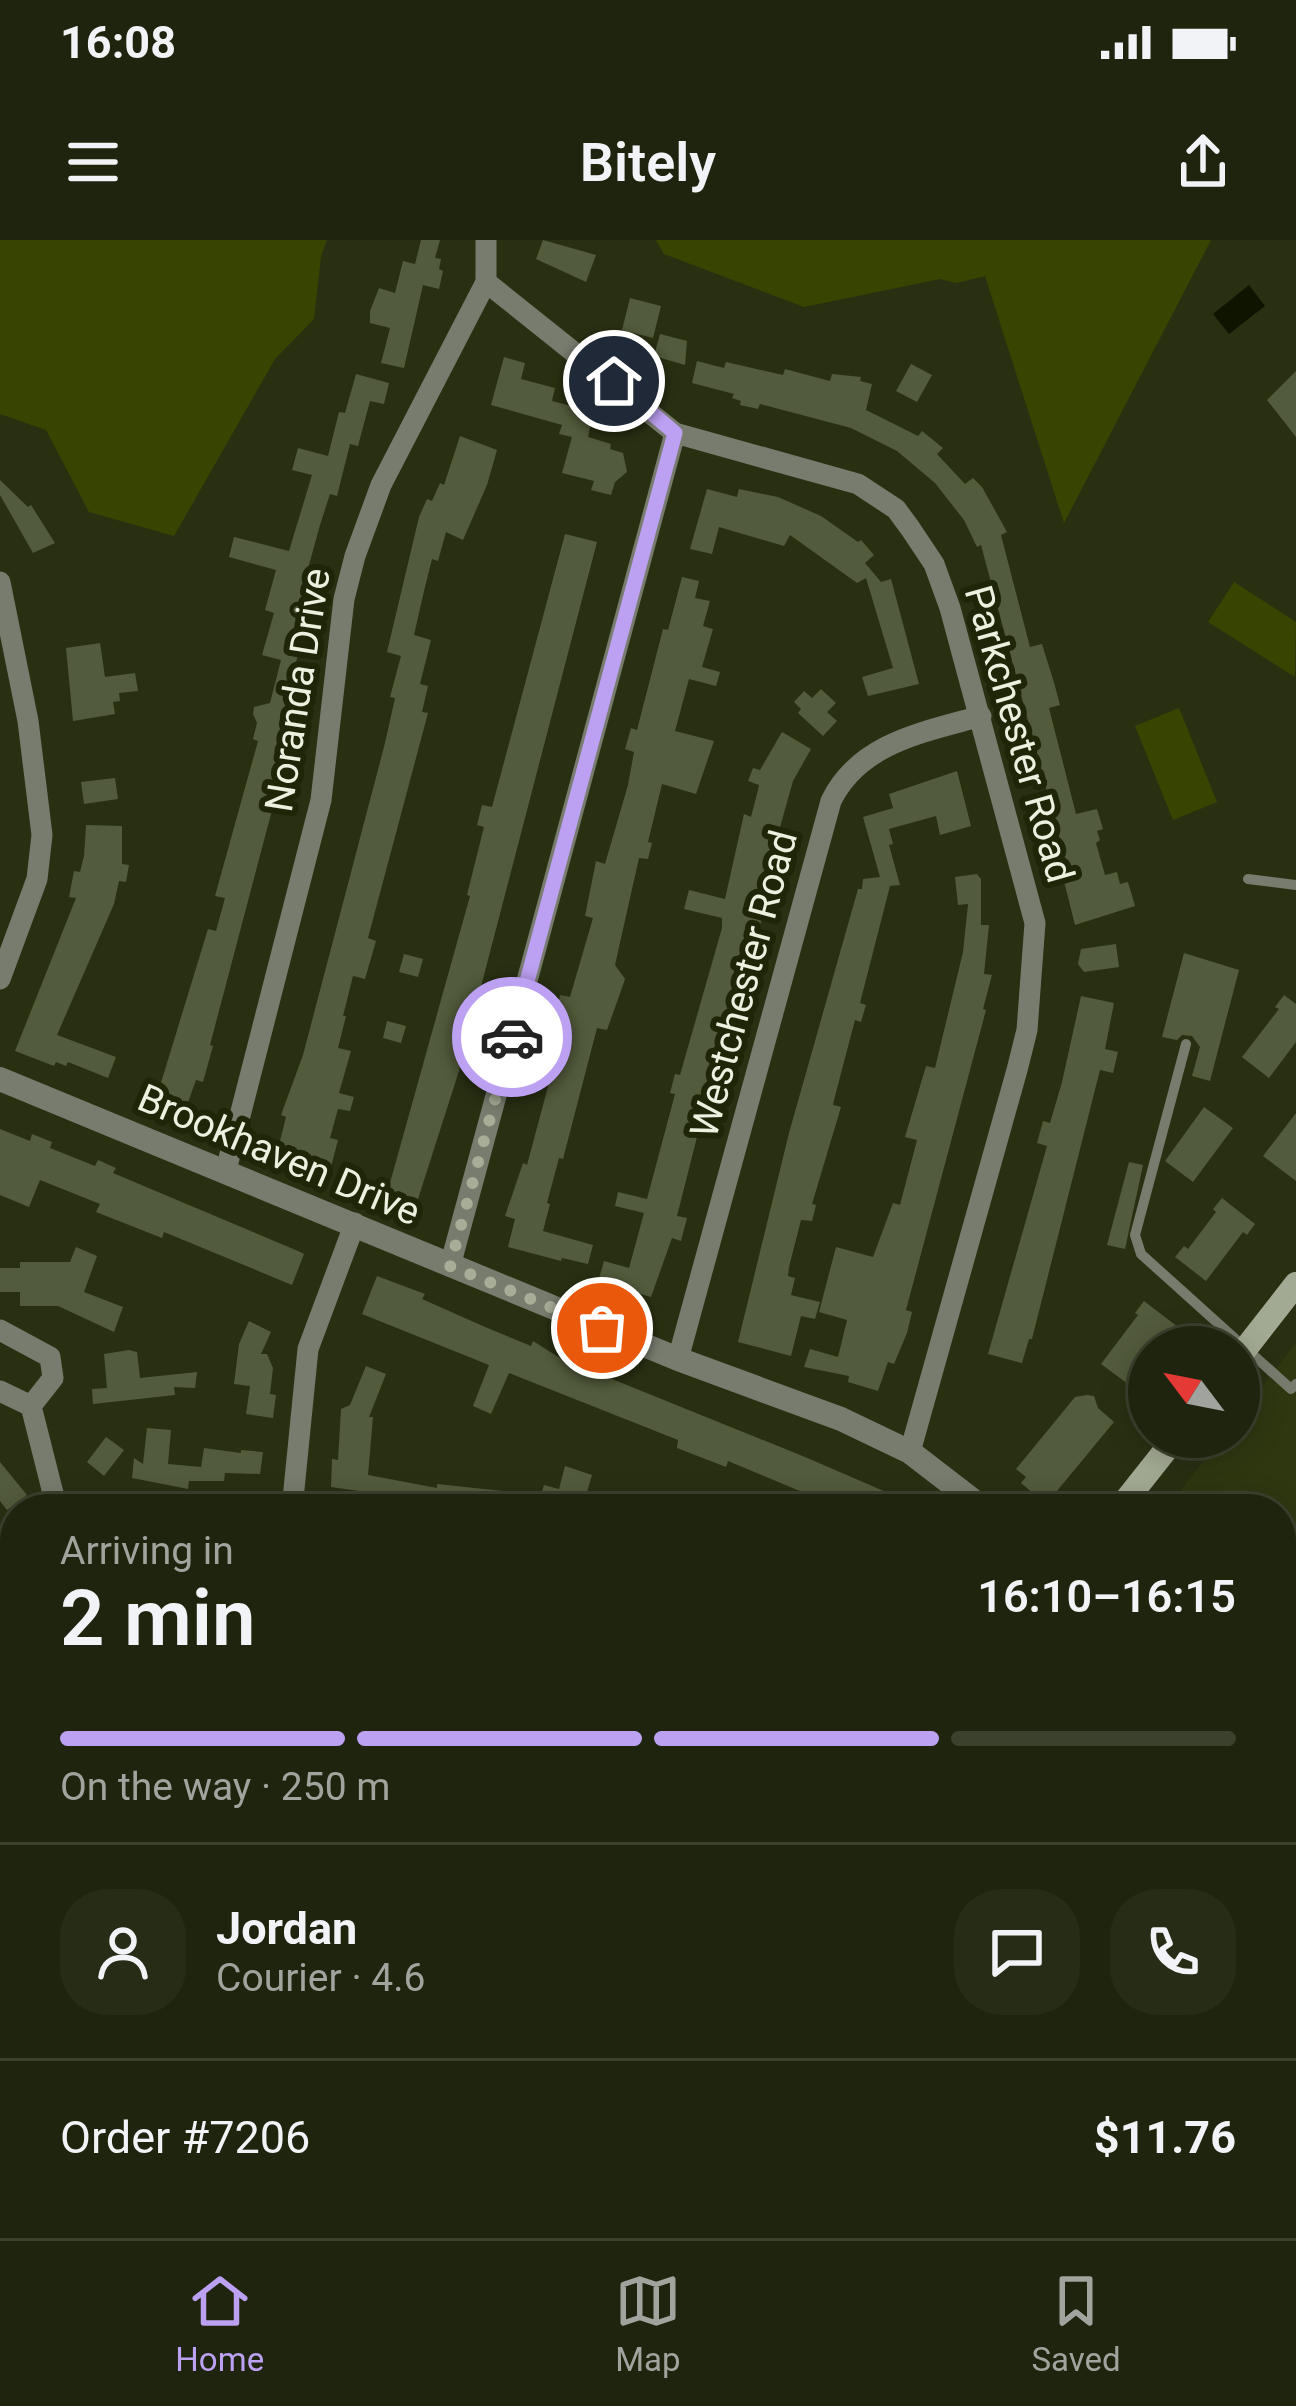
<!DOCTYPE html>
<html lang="en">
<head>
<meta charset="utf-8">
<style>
  :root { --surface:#1f240e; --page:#272c17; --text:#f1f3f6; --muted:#a1a49e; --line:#3c412e; --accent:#bca0f2 }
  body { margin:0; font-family:Roboto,sans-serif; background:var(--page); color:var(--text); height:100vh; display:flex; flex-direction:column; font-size:45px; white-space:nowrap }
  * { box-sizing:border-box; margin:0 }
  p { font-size:39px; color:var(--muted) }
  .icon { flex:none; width:66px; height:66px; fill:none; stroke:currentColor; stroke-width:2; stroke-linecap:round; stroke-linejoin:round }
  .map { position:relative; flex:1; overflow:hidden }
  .side { position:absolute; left:0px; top:1254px; width:1296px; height:744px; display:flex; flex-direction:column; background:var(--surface); border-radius:48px 48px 0 0; box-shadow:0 6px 30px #0003,0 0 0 3px var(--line) }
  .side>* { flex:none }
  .needle { width:78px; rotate:302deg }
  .fabs { position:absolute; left:1128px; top:1086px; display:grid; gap:24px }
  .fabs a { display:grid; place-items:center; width:132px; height:132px; border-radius:50%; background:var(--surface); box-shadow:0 6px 30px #0003,0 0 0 3px var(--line); font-size:60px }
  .pin { position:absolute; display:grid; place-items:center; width:102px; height:102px; color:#fff; margin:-51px; border:6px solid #fff; border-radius:50%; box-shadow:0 3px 12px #0007 }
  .courier { position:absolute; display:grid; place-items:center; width:120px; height:120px; margin:-60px; border:9px solid #bca0f2; border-radius:50%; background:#fff; color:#222; box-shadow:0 3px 15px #0007 }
  .headline em { font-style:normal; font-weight:600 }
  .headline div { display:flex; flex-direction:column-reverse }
  .headline { display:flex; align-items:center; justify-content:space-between; height:204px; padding:0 60px }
  h1 { font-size:78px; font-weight:600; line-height:90px }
  .bar { display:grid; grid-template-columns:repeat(4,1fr); gap:18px 12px; align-content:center; height:144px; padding:0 60px }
  .bar i { height:15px; border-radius:9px; background:var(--line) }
  .bar .on { background:var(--accent) }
  .bar p { grid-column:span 4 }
  .line { display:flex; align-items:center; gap:30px; padding:0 60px; border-top:3px solid var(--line) }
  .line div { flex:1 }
  .round { display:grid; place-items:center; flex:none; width:126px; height:126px; border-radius:48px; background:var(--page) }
  .status { display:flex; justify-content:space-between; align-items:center; height:84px; padding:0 60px; background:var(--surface); direction:ltr }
  .status svg { height:33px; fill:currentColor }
  header { display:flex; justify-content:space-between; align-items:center; height:156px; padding:0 60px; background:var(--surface); font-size:54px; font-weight:600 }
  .tabs { display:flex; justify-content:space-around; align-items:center; height:168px; border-top:3px solid var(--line); background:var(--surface); font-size:33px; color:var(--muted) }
  .tabs a { display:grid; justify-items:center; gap:6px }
  .tabs .on { color:var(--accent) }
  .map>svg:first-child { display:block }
</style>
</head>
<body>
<div class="status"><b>16:08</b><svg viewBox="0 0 49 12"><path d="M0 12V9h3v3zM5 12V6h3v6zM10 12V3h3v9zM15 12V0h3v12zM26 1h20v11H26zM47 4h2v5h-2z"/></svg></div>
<header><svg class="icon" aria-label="menu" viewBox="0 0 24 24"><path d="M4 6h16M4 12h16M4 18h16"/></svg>Bitely<svg class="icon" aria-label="share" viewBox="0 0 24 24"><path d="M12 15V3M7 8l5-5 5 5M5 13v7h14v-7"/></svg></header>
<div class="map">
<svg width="1296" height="1998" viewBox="0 0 1296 1998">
  <rect width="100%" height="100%" fill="#293012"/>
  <path fill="#2f3711" d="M1296,1103V1730L1281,1695V1269H1166L1222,1197H1239V1176Z"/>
  <path fill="#384500" d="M0,0H327L321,16L314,79L275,119L174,296L89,272L46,190L0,174Z
    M656,0H1211L1064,283L985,36L956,43L940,39L804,67L664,14Z
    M1234,342L1296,382L1295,437L1208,382Z
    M1179,468L1217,562L1173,580L1135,486Z
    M15,1571V1684L0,1693V1575Z
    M619,1983H846L865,1998H607Z"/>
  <path fill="#0f1400" d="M1249,45L1265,66L1229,94L1213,74Z"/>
  <path fill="#525b3b" d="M421,0H440L435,18L441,19L439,29L443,31L439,49L423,45L404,128L381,123L390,88L370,83V71L379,48L395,53L403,21L415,24Z
    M543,0L596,15L586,42L536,19Z
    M630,58L661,66L653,98L622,90Z
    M660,94L687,101L685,125L654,116Z
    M504,117L525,123L521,139L555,148L552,161L587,170L585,177L592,179L588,197L611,204L610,209L623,213L627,232L615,242L611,255L591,250L594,241L562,233L572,197L559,194L562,185L491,165Z
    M697,121L724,128L726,122L783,135L785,129L830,141L832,134L861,137L860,141L872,144L866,170L918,196L922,191L943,208L937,214L965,244L973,238L982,247L1007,292L1001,295L1030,407L1042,404L1055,446L1060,465L1049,468L1076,574L1097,569L1103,589L1097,591L1100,600L1096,603L1105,635L1117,632L1120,644L1128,642L1135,666L1075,685L1059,621L1065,619L981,305L977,307L964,280L935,243L897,211L851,188L760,164L758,169L740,165L741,161L732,158L734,154L692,143Z
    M911,124L932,135L917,162L896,151Z
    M1296,131V197L1267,160Z
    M356,134L389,143L384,164L370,161L358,206L350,204L337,256L330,254L320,285L304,343L314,346L295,427L303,429L292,470L298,471L295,483L210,805L213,806L203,842L196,840L186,868L156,859L208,689L216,691L225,658L215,656L258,501L253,499L257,483L253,474L254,467L270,463L281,420L262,415L274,373L265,370L276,330L229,317L234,297L289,311L312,235L292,230L298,208L328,216L339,172L345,173Z
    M460,196L497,210L487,245L463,300L446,292L438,321L432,319L424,351L414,395L431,400L420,444L428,446L422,472L428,473L368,698L376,701L365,739L353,736L343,776H346L338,808L351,811L339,853L354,857L350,871L338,869L330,898L338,900L331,927L278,909L286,877L281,875L303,815L385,503L395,458L390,457L401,416L387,412L419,277L427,259L432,261L440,243L444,245Z
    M0,240L28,267L31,265L55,303L33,313L0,255Z
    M707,249L737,257L739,249L778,257L821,276L858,302L861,300L874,315L865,323L881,342L891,339L919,444L868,456L862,437L893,428L866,338L857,343L790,295L784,306L719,287L712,314L690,309Z
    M565,294L597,302L459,831L418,959L388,950L470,656L467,655L484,587L477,585L482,565L492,567Z
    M682,337L699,341L695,358L710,361L703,386L713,389L702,427L720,432L716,446L689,439L675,491L714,501L696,554L662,544L648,602L652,603L648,619L639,618L615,725L625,739L623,745L607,790L597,788L563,919L559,918L547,963L550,964L543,991L593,1005L588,1024L562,1018L561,1021L508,1007L515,979L505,976L523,923L527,925L557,813L549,810L560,755L570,757L593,678L585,676L596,621L605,624L628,545L634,512L625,509L631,488L637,490L663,389L668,390Z
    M100,403L105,437L135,433L138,451L119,453L120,461L113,462L115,474L73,481L66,408Z
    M821,449L836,463L827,472L837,481L823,496L798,473L801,469L794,462L804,451L812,458Z
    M782,492L811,509L793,541L755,676L762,678L757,697L746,732L742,731L720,809L710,865L697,897L677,976L687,978L681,1001L672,998L651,1057L598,1042L604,1021L629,1028L644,973L615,966L618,952L647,959L675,854L670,853L675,834L680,835L722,688V678L684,669L689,650L725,659L744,574L751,577L758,550L759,545L748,541L753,528L760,530Z
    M957,531L971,586L940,595L936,576L889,589L893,604L889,605L900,645L890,646L860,763L866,765L861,782L855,780L834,860L833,865L841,867L812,964L816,965L812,981L801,980L789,1027L788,1036L795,1038L791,1055L820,1062L815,1079L801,1076L791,1116L738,1102L789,893L858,649H862L863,639L880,637L863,577L893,568L889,554Z
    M115,538L118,559L84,564L81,542Z
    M86,585L122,586V624L129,625L126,642L119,641L114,664L57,795L116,817L108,838L68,822L66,826L56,822L54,826L15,811L76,658L69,657L74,631L80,632L84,616Z
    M977,634L981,639V685H989L984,734L992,735L983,769L986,770L906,1070L912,1072L907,1093L894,1124L888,1122L878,1151L848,1142L849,1136L804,1127L810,1109L838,1117L847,1080L819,1072L836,1007L873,1017L893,963L900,965L917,900L905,897L926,826L935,828L963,712L968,664L958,665L955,637Z
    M1116,704L1119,727L1084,732L1078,724L1081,709Z
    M1184,713L1239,730L1210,841L1192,836L1200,807L1192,796L1182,795L1177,800L1162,797Z
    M404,714L423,719L418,737L399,732Z
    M1284,755L1296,764V802L1269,838L1242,817L1279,769L1275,767Z
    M1081,756L1114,763L1105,809L1118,812L1113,833L1100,830L1032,1099H1029L1022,1123L988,1114L1047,906L1037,903L1043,881L1050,883L1062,842Z
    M387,781L406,786L401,803L383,798Z
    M1204,867L1233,888L1193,942L1165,921Z
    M1296,873V941L1263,916Z
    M0,889L30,901L32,894L52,902L50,908L95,926L98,920L116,928L113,933L298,1011L304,1014L292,1045L164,992L162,998L96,972L100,964L40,940L29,967L0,955Z
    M1129,922L1143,925L1125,1009L1107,1005Z
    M1222,958L1255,984L1247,995L1243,992L1206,1041L1175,1017L1184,1006L1188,1009L1216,972L1213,969Z
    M76,1007L97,1016L84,1052L123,1067L114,1092L58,1066H20V1052H0V1028H20V1022H70Z
    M377,1036L425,1054L422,1059L485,1087L531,1106L533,1101L560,1118L805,1217L886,1252L911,1269H843L728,1221L726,1227L677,1208L678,1200L509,1133L491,1174L473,1166L489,1125L362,1074Z
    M1144,1061L1178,1087L1157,1107H1149V1117L1128,1144L1101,1124L1138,1075L1135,1073Z
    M249,1081L271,1092L261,1114H267L273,1128L270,1154L276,1155L273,1178L246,1174L250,1146L234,1144L239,1104Z
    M129,1110L137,1112L140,1138L197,1132L195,1148L174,1147L175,1155L93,1164L92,1149L107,1148L104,1114Z
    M366,1126L386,1134L369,1177H373L368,1235L437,1248V1244L541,1255L544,1245L559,1249L565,1226L592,1235L582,1269H399L400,1261L366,1257V1252L331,1247L332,1219L338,1220L341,1169L350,1165Z
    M1087,1155L1094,1156L1098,1168L1114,1182L1052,1257L1048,1254L1042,1261L1021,1243L1026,1237L1016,1229L1075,1157Z
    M147,1188L171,1190L168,1224L201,1227L204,1208L241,1213V1210L263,1212L260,1234L225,1233L224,1241H189L188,1249L132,1238L134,1218L143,1224Z
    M106,1197L124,1210L104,1236L87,1222Z
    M0,1222L27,1255L7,1270L0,1261Z
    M1296,1323V1508L1281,1514V1330Z
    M15,1507V1529L0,1533V1511Z
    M1281,1789L1296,1816V1921L1285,1898L1281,1900Z
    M0,1806L15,1821V1852L0,1840Z
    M367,1983H412L422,1998H355Z
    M906,1983H957L964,1998H916Z
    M994,1983H1035L1041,1998H1000Z
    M1123,1983H1159L1166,1998H1129Z
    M1199,1983H1238L1245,1998H1206Z"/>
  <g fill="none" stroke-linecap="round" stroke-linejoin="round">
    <path stroke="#787c6e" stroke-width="10" d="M1248,639L1296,645
      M1186,804L1135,995L1141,1014L1291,1149L1296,1144
      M1281,1543L1296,1537
      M1281,1607L1296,1599
      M1281,1635L1296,1669"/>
    <path stroke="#787c6e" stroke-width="21" d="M486,42L675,193L858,244L896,269L910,288L934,324L950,368L1035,683L1027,790L1017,830L910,1212
      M0,342L28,481L42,595L37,639L0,739
      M226,930L321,560L344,359L355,316L381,245L486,42V0
      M450,1026L675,193
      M0,1090L50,1117L53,1138L31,1166
      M678,1119L831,561C859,503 924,492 981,476
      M0,1151L31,1166L57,1269
      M292,1269L308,1109L355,983
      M0,1310L15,1301
      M0,1573L15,1569
      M0,1719L15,1711
      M0,1761L15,1779
      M860,1983L873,1998
      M1079,1983L1085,1998
      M1281,1983L1287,1998
      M87,1998L92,1983
      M472,1998C496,1982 509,1987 534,1998"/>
    <path stroke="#787c6e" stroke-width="24" d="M0,839L678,1119L841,1179L910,1212L984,1269"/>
    <path stroke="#a3aa93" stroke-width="24" d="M1239,1117L1296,1044
      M1119,1269L1176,1197
      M545,1998L557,1983"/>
  </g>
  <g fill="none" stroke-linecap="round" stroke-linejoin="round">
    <path stroke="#a8ad97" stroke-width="12" stroke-dasharray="0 21.6" d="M512,797L450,1026L602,1088"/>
    <path stroke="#bca0f2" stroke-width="15" d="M512,797L675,193L614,141"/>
  </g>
  <g text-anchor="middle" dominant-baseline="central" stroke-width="12" stroke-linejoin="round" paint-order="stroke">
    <g font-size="39" fill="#ecf1df" stroke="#1f2608">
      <text transform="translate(298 450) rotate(-81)">Noranda Drive</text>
      <text transform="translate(1019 494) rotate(74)">Parkchester Road</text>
      <text transform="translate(744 744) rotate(-75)">Westchester Road</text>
      <text transform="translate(279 915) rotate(23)">Brookhaven Drive</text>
    </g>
  </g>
</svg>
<div class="fabs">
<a><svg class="needle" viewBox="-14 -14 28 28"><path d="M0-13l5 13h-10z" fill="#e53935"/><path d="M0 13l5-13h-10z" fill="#a1a49e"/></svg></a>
</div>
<div class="pin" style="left:602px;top:1088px;background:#ea580c"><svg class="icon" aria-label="bag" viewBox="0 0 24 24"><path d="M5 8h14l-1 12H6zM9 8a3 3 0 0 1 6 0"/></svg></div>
<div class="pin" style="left:614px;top:141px;background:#1f2937"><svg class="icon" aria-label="home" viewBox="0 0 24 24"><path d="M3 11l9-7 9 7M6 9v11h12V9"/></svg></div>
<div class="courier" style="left:512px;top:797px"><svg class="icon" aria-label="car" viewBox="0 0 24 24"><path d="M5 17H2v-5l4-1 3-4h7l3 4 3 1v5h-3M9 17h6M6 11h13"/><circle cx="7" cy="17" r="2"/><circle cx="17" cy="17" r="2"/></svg></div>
<section class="side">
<div class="headline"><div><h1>2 min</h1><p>Arriving in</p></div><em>16:10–16:15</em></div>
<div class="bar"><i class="on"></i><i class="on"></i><i class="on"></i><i></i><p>On the way · 250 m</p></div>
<div class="line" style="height:216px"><a class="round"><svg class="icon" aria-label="person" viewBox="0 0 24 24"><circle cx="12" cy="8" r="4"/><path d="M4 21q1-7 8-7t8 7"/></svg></a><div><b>Jordan</b><p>Courier · 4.6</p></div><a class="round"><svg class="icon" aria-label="chat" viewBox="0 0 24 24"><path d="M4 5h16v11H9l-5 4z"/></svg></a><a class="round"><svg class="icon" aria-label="phone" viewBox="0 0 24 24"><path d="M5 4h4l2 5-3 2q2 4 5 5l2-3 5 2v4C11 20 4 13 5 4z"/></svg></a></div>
<div class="line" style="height:156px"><div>Order #7206</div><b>$11.76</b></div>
</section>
</div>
<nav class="tabs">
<a class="on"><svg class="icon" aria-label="home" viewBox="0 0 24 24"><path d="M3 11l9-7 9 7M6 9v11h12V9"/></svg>Home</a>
<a><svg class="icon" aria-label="map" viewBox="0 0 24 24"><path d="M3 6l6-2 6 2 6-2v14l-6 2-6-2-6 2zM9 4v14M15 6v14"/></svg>Map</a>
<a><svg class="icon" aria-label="saved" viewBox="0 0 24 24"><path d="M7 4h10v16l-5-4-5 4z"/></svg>Saved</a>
</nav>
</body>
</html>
